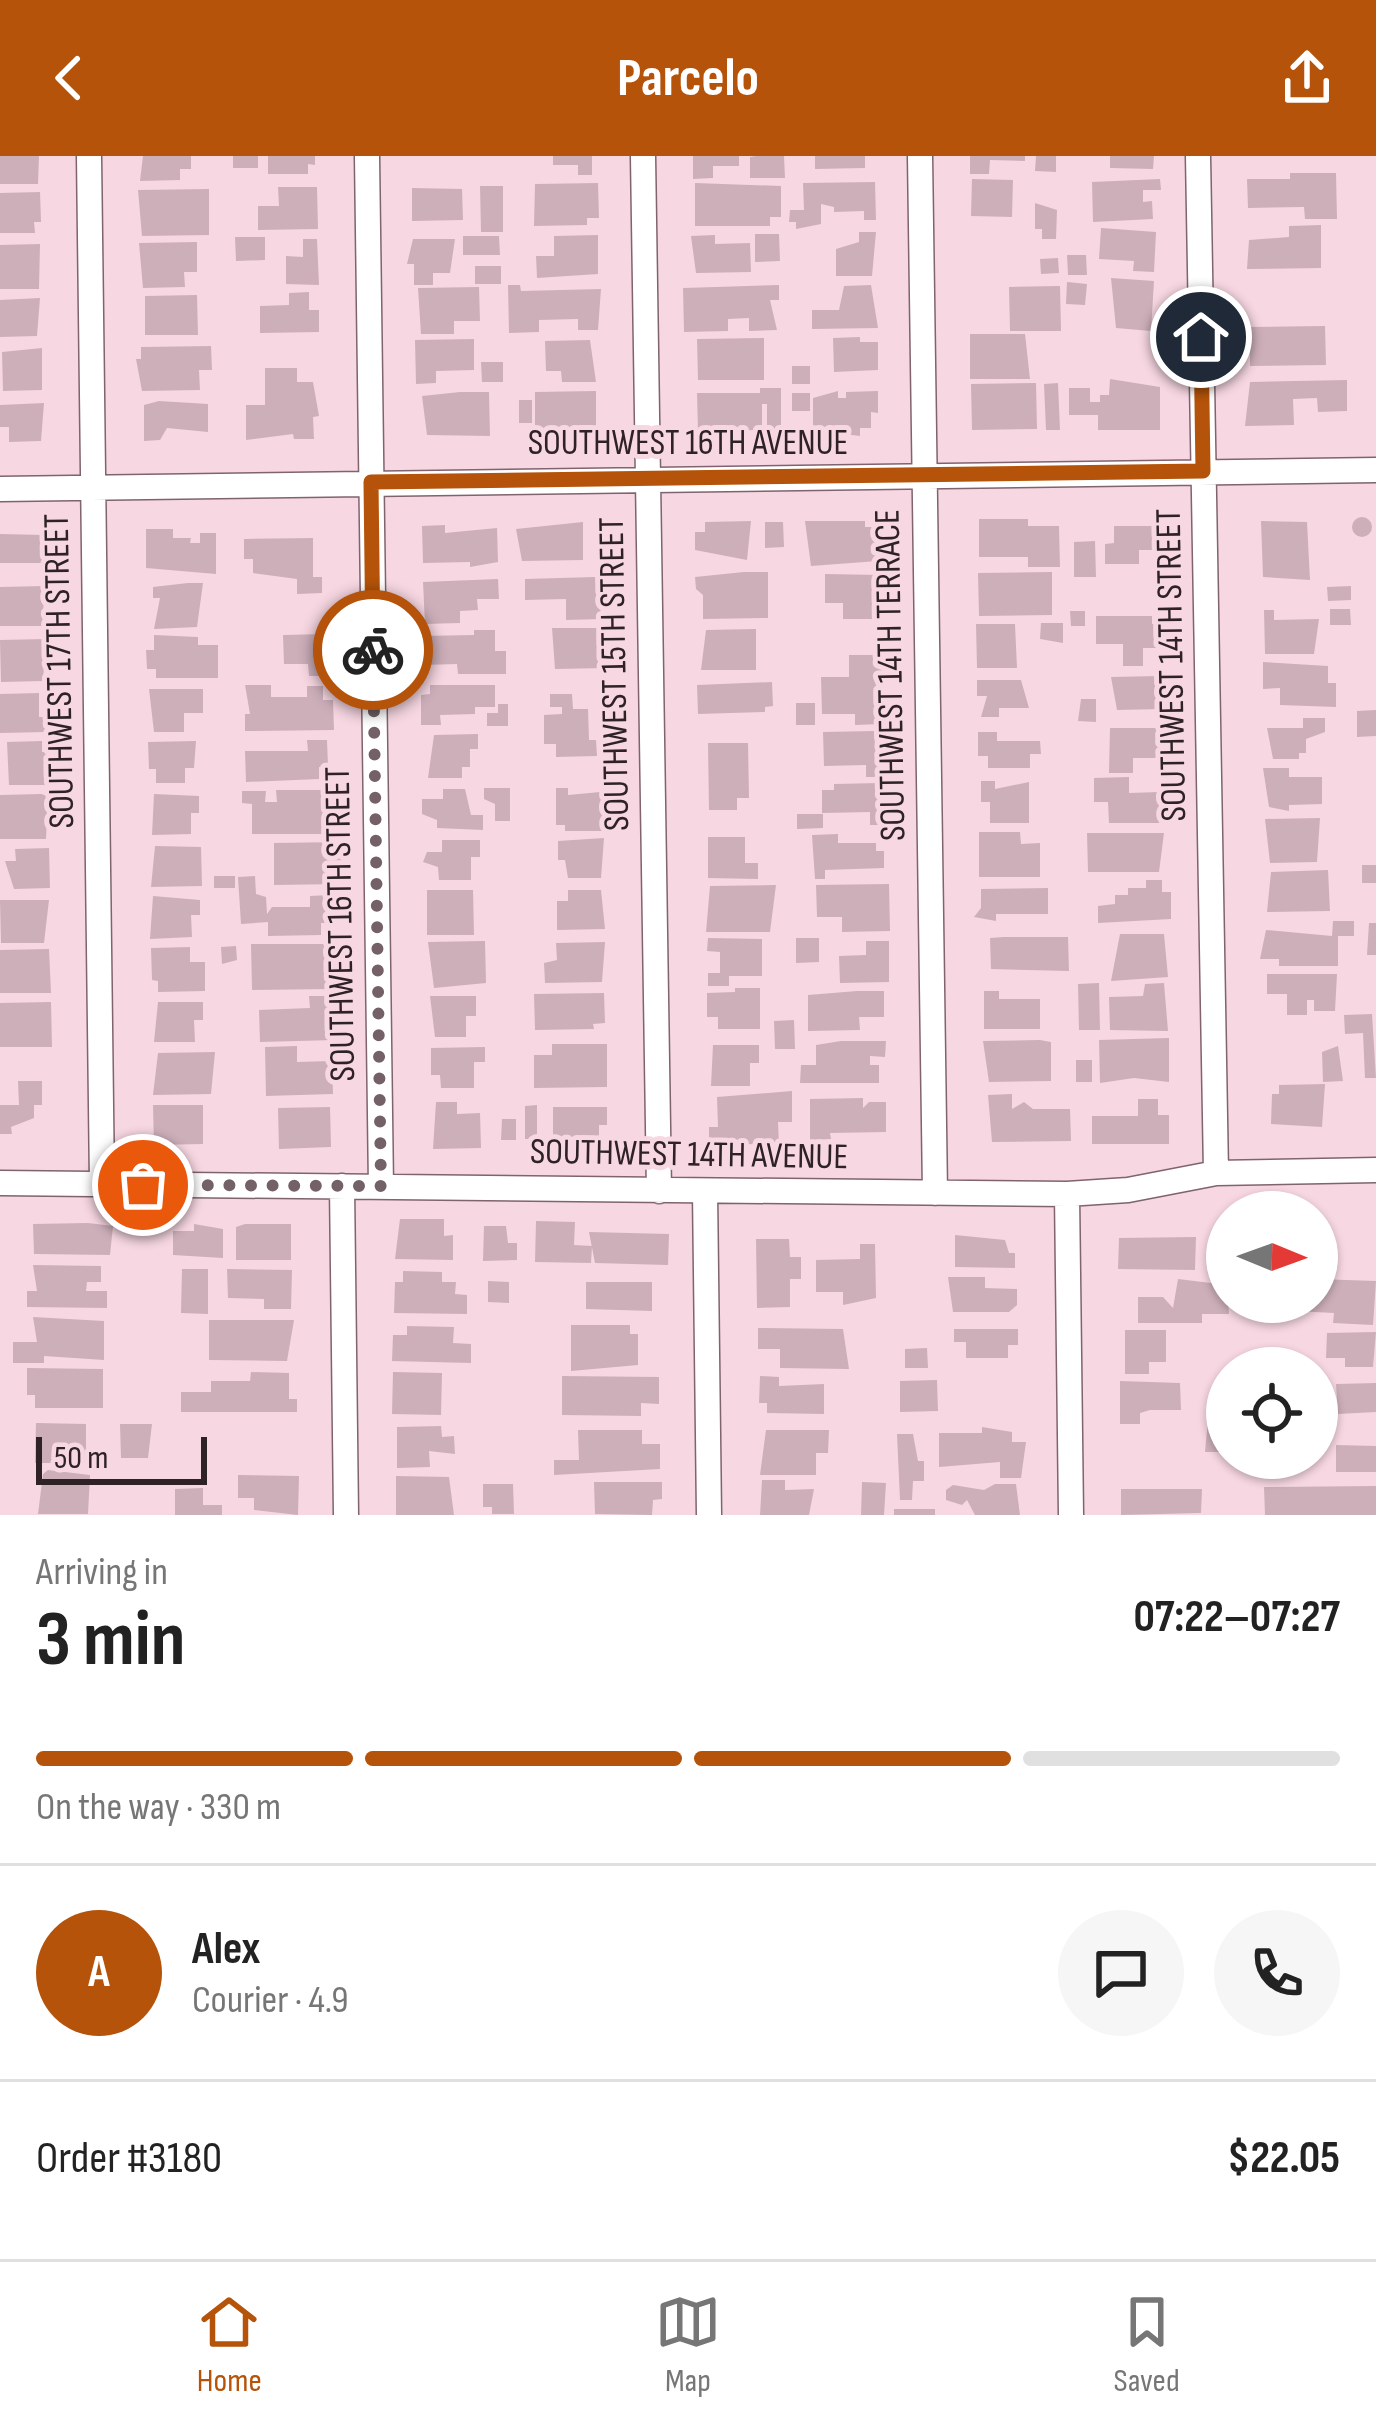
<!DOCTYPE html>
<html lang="en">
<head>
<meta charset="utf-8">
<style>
  :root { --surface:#fff; --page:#f6f6f6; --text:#222; --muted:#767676; --line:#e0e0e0; --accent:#b45309 }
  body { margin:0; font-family:"Sofia Sans Condensed",sans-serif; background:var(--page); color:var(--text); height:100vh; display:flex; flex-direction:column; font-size:45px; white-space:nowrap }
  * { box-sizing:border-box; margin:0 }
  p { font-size:39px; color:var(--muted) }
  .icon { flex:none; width:66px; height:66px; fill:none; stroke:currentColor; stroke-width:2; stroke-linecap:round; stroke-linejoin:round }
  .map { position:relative; height:1359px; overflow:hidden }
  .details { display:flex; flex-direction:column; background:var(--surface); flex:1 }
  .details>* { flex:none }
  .needle { width:78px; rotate:91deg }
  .fabs { position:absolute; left:1206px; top:1035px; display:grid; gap:24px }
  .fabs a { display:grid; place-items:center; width:132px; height:132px; border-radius:50%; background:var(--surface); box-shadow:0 3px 9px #0004; font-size:60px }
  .scale { position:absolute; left:36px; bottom:30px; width:171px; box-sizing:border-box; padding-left:12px; border:6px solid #2e2227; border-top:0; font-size:33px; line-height:42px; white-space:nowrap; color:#2e2227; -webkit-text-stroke:9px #f7d7e2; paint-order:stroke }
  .pin { position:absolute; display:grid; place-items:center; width:102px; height:102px; color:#fff; margin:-51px; border:6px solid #fff; border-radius:50%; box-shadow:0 3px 12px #0007 }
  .courier { position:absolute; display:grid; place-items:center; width:120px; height:120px; margin:-60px; border:9px solid #b45309; border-radius:50%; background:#fff; color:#222; box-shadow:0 3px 15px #0007 }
  .headline em { font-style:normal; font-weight:700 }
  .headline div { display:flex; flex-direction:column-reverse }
  .headline { display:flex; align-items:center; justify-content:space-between; height:204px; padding:0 36px }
  h1 { font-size:78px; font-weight:700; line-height:90px }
  .bar { display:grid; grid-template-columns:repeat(4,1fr); gap:18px 12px; align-content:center; height:144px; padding:0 36px }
  .bar i { height:15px; border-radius:9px; background:var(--line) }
  .bar .current { background:var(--accent) }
  .bar p { grid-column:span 4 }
  .line { display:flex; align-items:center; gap:30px; padding:0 36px; border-top:3px solid var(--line) }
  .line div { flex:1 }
  .round { display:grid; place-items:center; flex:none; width:126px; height:126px; border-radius:63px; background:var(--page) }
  header { display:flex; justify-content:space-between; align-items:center; height:156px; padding:0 36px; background:var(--accent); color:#fff; font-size:54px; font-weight:700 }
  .dock { display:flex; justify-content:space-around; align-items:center; height:168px; border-top:3px solid var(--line); background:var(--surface); font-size:33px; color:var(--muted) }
  .dock a { display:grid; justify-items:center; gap:6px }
  .dock .current { color:var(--accent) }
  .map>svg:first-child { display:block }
</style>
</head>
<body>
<header><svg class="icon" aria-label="back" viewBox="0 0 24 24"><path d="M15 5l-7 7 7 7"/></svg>Parcelo<svg class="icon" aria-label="share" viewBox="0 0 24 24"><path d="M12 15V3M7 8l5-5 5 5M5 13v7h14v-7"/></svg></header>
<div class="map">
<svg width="1376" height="1359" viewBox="0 0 1376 1359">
  <rect width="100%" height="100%" fill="#f7d7e2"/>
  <path fill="#cdafba" d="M0,0H39L38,28H0Z
    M143,0H191V13H180V24L140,25Z
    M233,0H258V12H233Z
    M268,0H315V9L308,8V18H268Z
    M553,0H592V19H578V9H553Z
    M693,0H739V10H713V22L693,23Z
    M756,0H784L785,22H750V1Z
    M815,0H865V12L815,13Z
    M970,0H1025V5L990,4L989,18H970Z
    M1036,0H1056V16L1035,15Z
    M1110,0H1154L1153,13L1110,12Z
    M1290,17H1336L1337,63H1305L1304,51L1248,52L1247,23H1290Z
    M972,23L1013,24L1012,61L971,60Z
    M1160,23L1161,34H1143V46L1152,45L1153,63L1093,66L1092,26Z
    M875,26L876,64H864V55L834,56V51L821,48V68L796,73V66H789L790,54H804L803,27Z
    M598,27L599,62H587V69L534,70L535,28Z
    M695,27L781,30V61H770V70H695Z
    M480,30H503V76H481Z
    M278,31H317L318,73L258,74V50H279Z
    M412,32L462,33L463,64L412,65Z
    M209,33V79L142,80L138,34Z
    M40,36L41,66H34L35,77H0V37Z
    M1035,47L1057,54L1056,83H1042V73H1035Z
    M1321,69V112L1247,113L1249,84L1289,81V70Z
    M1101,72L1156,76L1154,116L1133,115L1134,105L1099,103Z
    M859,76H876L872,120H836V93L859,86Z
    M755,78H779L780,105L755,106Z
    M598,79V118L537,122L536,100H554V80Z
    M715,79V88L750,87L751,116L696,117L691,80Z
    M463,80H499L500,99H463Z
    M235,81H265V104L236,105Z
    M303,83H317L319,129L286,128V100L303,101Z
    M413,83H455L450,117H433V129H414V108H407Z
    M197,86V116H184L185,131L143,132L139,87Z
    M40,88L39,133H0V89Z
    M1067,99H1086L1087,119H1068Z
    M1058,102L1059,117L1041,118L1040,103Z
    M475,110H501V128H475Z
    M1111,122L1154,125L1151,175L1116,172Z
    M1067,126L1087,128L1085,149L1066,148Z
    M508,129H520L521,135L601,133L598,174H578V163L539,164V176L509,177Z
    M779,129V144H770L777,174L749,175V162L728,163V175L684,176L683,132Z
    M871,129L878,172L812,173V154H839L844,130Z
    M1060,130L1061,175H1010L1009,131Z
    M479,131L480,165H454V178H421L418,132Z
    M309,136V154H319V176L260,177V150L289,149V137Z
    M197,139L198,179H145V140Z
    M40,142L37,180L0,181V144Z
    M1325,170L1326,209L1250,210V171Z
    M970,178H1025L1030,223H970Z
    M860,181V186H878V214L834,216L833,182Z
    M764,182V224H698L697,183Z
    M474,183V214L436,215V227L416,228L415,184Z
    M590,184L596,226H562L561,215H546L545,185Z
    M211,190L212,214H199L200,234L142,235L136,203H141V191Z
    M42,192V234L3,235L2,196Z
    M481,206H503V226H482Z
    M792,210H810V228H792Z
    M265,212H297V226H313L319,260L313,261L314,283H294L293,278L246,284V249H265Z
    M1110,223L1160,231V274H1098V259H1069V232H1090V246H1100V239H1109Z
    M1347,224V255L1318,256L1317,242L1293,243L1294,269L1245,270L1250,226Z
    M1036,227L1037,273L972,274L971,228Z
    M1058,227L1060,274H1046L1044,228Z
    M760,232H781V275H767V248H762V274L698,275L697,237H760Z
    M596,235V278L535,279V236Z
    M838,235V242H846V236L878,235V257L871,256V272H860V280L813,274V242Z
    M460,236H489L490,280L427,279L422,240Z
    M792,237H810V255H792Z
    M519,244H532V267H519Z
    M159,245L208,248V276L167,272L160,284L144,285V249Z
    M44,247L41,285L9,286V271H0V249Z
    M1352 371a10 10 0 1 1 20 0a10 10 0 1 1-20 0Z
    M979,363H1028V370H1059L1060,411H1028V401H979Z
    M751,365L747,404L695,394V376H705V366Z
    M805,365H865V371H878V405L811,410Z
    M1261,365L1307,366L1310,424L1263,421Z
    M583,366V404L522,405L516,373Z
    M765,366H783L784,391L765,392Z
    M445,369V377L497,372L498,406L470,411V406L423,407L422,370Z
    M1114,370H1153V394H1139V408H1105V388L1114,387Z
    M146,373H173V382H191L190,387H200V377H216V418L146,412Z
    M0,378L44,379L43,407H0Z
    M313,382V421H322V437L297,438V423L253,417V403H244V383Z
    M1095,385L1096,421H1074V386Z
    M744,416H768V462L703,463V439L696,433L695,421Z
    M1052,416V459L979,460L978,417Z
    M825,418L880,419L884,463H843V447H825Z
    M595,421L602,463L566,464V443L525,444V423Z
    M498,423L499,443H477L478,454L460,455V467L425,468L423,426Z
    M188,427H203L197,471L154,473L160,442H153V431Z
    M45,430L42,470H0V431Z
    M1351,430V444L1328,445L1327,431Z
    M1330,453H1350L1351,469H1330Z
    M1264,454H1274V464L1319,463L1314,498H1265Z
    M1070,455H1085V470H1071Z
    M1096,460H1152V468H1158V492H1143V510H1123V488H1096Z
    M1041,467H1063V487L1040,483Z
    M976,468H1015L1017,512H977Z
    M552,472H605L606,512L555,513Z
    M756,473V514H701L706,474Z
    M474,474H495V495H506V518H458L457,508L422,509L421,480L474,479Z
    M326,478L327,520H309L308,508H284L283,479Z
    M154,479L198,481V489H218V522H156V513H147L146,494H154Z
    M46,483L43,525L1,526L0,484Z
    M849,499H884L882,568L855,569V558H822L821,521H849Z
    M1263,506L1328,510V527H1336V551L1280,549V532L1263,533Z
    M1160,520L1163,553L1117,554L1111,521Z
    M977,524H1021L1029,552H999V561H981L987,540H977Z
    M772,526L773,550L765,551V556L698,558L697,529Z
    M245,529H271V541H307V530H323V544H333L334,574L245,575V558H250Z
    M430,529H495V551H475V558L440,559L441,569H421V539L430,538Z
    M149,533H203V557H184V576H154Z
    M39,537V561H47V576L0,577V538Z
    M550,538H572L573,553H588L589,584H596L597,600L556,601V588H544V559L562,558V551H550Z
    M1081,543H1096V566L1078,565Z
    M796,547H815V569H796Z
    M498,548H508V570H487V557H498Z
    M1376,554V580L1357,581V555Z
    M1303,562H1325V576L1306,583V597H1299V603H1273L1267,572H1303Z
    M1110,572H1159L1160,602H1133V617H1109Z
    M874,575L875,589H883L882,621H866V609L824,610L823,576Z
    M978,576H997V585H1040L1041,598H1030V612H988V600H978Z
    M478,578V593H470V611H462V622H428L434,579Z
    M307,584H327L328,610L319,611V623L246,626L245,595H308Z
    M42,585V596L53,595L47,629H9L7,586Z
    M196,585L194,612H185V627H156V613H149L148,586Z
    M708,587H748L749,642H737V654H709Z
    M1263,612H1289V621H1322V648L1289,649V655L1269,651Z
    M1129,621V637L1159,636V667H1109L1108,646H1094V622Z
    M981,625H995V633L1029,626V667H990V646H981Z
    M880,627L884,669H870V656L822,657V634H834V628Z
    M484,632H510V665H495V648L484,643Z
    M556,632H568V639L611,635V675H565V669H556Z
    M443,633H465L471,659H483V674L437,672V664L422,658V643H443Z
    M276,634H325L324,646H331V678H252V648L242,647V635H266L265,646H277Z
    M41,638L48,640L46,683H0V639Z
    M154,638L199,640V657H191V678L152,679Z
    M797,658H823V672L797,673Z
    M1320,662L1317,706L1270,707L1265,663Z
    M979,676H1020L1021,688L1040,687V721H979Z
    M1087,677H1164L1159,716H1088Z
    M838,678V687H876V695H884V712L825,714V723H815L812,679Z
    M708,681H745V707H758V723L708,722Z
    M604,682L601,722H568L565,704H558V685Z
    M442,684H480V701H471V724H439L438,711L423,706L427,696H442Z
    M342,686V728L274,729V687Z
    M155,690L201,691L202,730L151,731Z
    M49,692L50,732L14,733L5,705H16L15,693Z
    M1362,709H1376V727H1362Z
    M1328,714L1330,755L1267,756L1271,716Z
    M214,720H235V732H214Z
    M255,720L256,738L266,741L267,758L272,751H310V740L329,739V751L341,750V767H321V779L268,780V766L241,768L238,721Z
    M1146,724H1162V736H1171V763L1098,767V750L1115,748V739H1128V732H1146Z
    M889,728L890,775L842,776V761H817L816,729Z
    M776,729L770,776H706L710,730Z
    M1048,732V758H996V765L974,761L981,752V733Z
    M427,734H473L474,779H427Z
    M568,734H601L605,773L557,774V745H568Z
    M153,740L200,744V759H191L192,781L150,783Z
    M0,744H49L44,787H1Z
    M1333,765H1354V780H1338V810H1279V803H1260L1266,774L1332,780Z
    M1369,767H1376V799H1367Z
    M1120,778H1164L1168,821L1111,825Z
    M1004,781H1068L1069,815L991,813L990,782Z
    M708,782L762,783V820H729V830H708V817H720V796L707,795Z
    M796,782H819V806L796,807Z
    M485,785L486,827L434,832L428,786Z
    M866,785H889V826L840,827L839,800L866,799Z
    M605,786L602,826L545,827L544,807L557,804L556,787Z
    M251,788H324L330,833L252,834Z
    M236,790L237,804L222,808L221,791Z
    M190,791V806H205V835L158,836V825L152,824L151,792Z
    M49,793L51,837H0V794Z
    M1267,818H1337L1335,855H1314V844H1307V859H1287V838H1267Z
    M1099,827L1100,874H1079L1078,828Z
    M1164,827L1168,875L1110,874L1109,841L1143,840L1145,828Z
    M735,832H760V873H718V861H707V837L735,836Z
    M857,835H884V861H859L860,874L808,875V839Z
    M984,835H999V843H1040V873H984Z
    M604,837L605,867L593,868L594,873L535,874L534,838Z
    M309,840H329L335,884L260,886L259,854L310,852Z
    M430,840H476V860H466V881H435Z
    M51,846L52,891H0V847Z
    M158,846H203V864H194L195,886H154Z
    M1372,858L1376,922H1365L1363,877L1345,878L1344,859Z
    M794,864L795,893H775L774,865Z
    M1169,882V926L1134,922L1100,927L1099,884Z
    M1040,884L1051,886V925L989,926L983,885Z
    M841,885H886L885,901L870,900V909H879V927H800L801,909H816V889Z
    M552,888H607V931L534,932V899H552Z
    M713,889H759V907H750V930H711Z
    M297,890V906L332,905L333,938L266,940L265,891Z
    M1338,890L1343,925L1323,926L1322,896Z
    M485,891V906H474V932H441L440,919H431V892Z
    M215,896L211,938L153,939L158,897Z
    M1076,904H1092V926H1076Z
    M18,925H42V949H34V962L11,971L12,978H0V949H19Z
    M1325,928L1322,971L1271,968L1272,938H1279V929Z
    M792,935V966H778L779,989L709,987V971H718L717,941Z
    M1012,938V953L1024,946L1033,953H1070L1071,985L992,986L988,939Z
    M863,942V952L869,946H886V976L830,977L831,983L810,984V943Z
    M1138,943H1158V959H1169V988H1092V960H1138Z
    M436,946H457V958L480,957L481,992L433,993Z
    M153,949H203V988L154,989Z
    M537,949V983H525V950Z
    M330,951L331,991L279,993L278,952Z
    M553,951H607V969H599V984H553Z
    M502,963H516V984H501Z
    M400,1063H444V1080L453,1079V1104L395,1103Z
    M536,1065L575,1066L574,1089L592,1090L591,1107L535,1106Z
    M88,1067L113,1070L110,1099L34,1098L33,1068Z
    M194,1068L223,1073V1102L173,1099V1075H194Z
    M245,1068H291V1104H236V1071Z
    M484,1070H506L508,1087H517V1104L483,1105Z
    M589,1076L669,1078L668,1109L595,1107Z
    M955,1079L1005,1084L1009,1097H1015V1112L955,1111Z
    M1196,1081L1195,1114L1118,1113L1119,1082Z
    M756,1083H789L790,1101H801V1123H790V1151L757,1152Z
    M860,1088H875L876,1142L843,1149V1136H816V1104L860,1103Z
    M33,1109L101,1110V1126H87L86,1135H107V1152L27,1151V1135H37Z
    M182,1113H208V1158L181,1157Z
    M227,1113L292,1114L291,1153H264V1143L228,1142Z
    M403,1115L442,1116V1126H456L455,1138L467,1139V1158L394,1157L395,1126H403Z
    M948,1121H985V1132L1017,1133V1149L1009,1156H953Z
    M1178,1123L1227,1129L1229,1158H1202V1167H1138V1141H1163L1173,1152Z
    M1317,1123L1376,1125L1373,1169L1333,1167L1334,1157L1296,1155L1297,1146H1317Z
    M488,1125L509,1126V1147L488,1146Z
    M586,1126H652V1155L586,1153Z
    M33,1161L104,1165V1204L44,1200V1207H13V1186H37Z
    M209,1164H294L287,1205L209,1204Z
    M571,1169H630V1178H638V1209L571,1215Z
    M407,1170L454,1171L453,1187L471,1188V1207L392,1205L393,1179H407Z
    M758,1172L843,1173L849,1213L780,1212V1193H758Z
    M954,1173H1018V1189H1008V1202H966V1186H954Z
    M1125,1174H1166V1206H1149V1218H1125Z
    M1376,1176L1373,1211H1345V1202H1326L1327,1177Z
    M927,1192L928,1212H905V1193Z
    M27,1212L103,1213V1252H35V1239H27Z
    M251,1216L289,1217V1243H297V1256H181V1236H211V1225H250Z
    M393,1216L442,1217L441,1259L392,1258Z
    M562,1220L659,1221V1248L641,1247V1260L562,1259Z
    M760,1220L779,1221V1230L824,1228V1258L767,1257V1247H759Z
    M937,1224L938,1255L900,1256V1225Z
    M1120,1225L1180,1227L1181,1254H1150L1140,1257V1268H1120Z
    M1376,1227V1256L1338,1258L1336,1228Z
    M1209,1253H1227V1296H1205Z
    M36,1267L86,1268V1307H35Z
    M120,1268H152L148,1302H121Z
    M441,1270L442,1281L454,1280L455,1298L429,1295L430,1311L397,1312V1271Z
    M982,1271L1012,1276V1286H1026L1021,1322H1000V1306L939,1311V1277H982Z
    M578,1274H642V1288H660V1313L554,1319V1304H579Z
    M766,1274H829L828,1297H816V1319H760Z
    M897,1278H913L918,1305H924V1325H913L912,1344H900Z
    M1336,1289L1376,1290V1316H1336Z
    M1265,1302H1294L1293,1313L1264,1312Z
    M48,1314L90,1319L88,1358H38L43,1318Z
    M238,1319L299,1320L298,1359L254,1354V1342H238Z
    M396,1320L449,1321L454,1359H396Z
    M762,1324H785V1334L814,1333L809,1359H760Z
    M594,1326H662V1343L653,1344L652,1359L595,1358Z
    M862,1326L886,1327L884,1359H861Z
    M483,1328H513L514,1358H492V1351H483Z
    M995,1328H1016L1020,1359H975L967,1344L962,1349L946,1344V1334L953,1329L984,1334Z
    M1376,1330V1359H1265L1264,1331Z
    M203,1332V1349H222V1359H175V1333Z
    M1121,1333H1202L1201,1357L1121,1359Z
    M894,1353H935V1359H894Z"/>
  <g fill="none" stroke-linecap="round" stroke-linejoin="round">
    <g stroke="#7f636e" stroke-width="27">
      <path id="minor" d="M89,0L102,1028
        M367,0L381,1031
        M643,0L659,1035
        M920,0L935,1037
        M1198,0L1216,1017
        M0,333L1376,314
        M0,1027L1067,1038L1128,1034L1216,1017L1376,1014
        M342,1030L346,1359
        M705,1035L709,1359
        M1067,1038L1071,1359"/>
    </g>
    <use href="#minor" stroke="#fff" stroke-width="24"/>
  </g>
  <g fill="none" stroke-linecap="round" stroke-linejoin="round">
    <path stroke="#746168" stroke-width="12" stroke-dasharray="0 21.6" d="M143,1029L381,1030L373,494"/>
    <path stroke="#b45309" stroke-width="15" d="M373,494L371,326L1203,315L1201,181"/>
  </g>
  <g text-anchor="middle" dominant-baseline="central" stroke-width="10" stroke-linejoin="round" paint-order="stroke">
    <g font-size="36" fill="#2e2227" stroke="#f7d7e2">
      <text x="688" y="287">SOUTHWEST 16TH AVENUE</text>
      <text transform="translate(1172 509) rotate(-91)">SOUTHWEST 14TH STREET</text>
      <text transform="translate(60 515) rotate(-91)">SOUTHWEST 17TH STREET</text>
      <text transform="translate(615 518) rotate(-91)">SOUTHWEST 15TH STREET</text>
      <text transform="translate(891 519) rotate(-91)">SOUTHWEST 14TH TERRACE</text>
      <text transform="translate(341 768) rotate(-91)">SOUTHWEST 16TH STREET</text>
      <text transform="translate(689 999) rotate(1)">SOUTHWEST 14TH AVENUE</text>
    </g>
  </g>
</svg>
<div class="fabs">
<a><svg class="needle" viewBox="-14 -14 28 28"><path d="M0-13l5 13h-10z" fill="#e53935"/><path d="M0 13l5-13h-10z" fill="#767676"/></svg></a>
<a><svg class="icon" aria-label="locate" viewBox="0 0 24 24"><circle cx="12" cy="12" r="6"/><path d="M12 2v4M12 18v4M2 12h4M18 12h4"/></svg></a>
</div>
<div class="scale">50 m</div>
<div class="pin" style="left:143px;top:1029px;background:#ea580c"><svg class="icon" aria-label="bag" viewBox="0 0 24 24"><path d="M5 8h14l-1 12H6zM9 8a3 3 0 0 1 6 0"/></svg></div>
<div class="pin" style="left:1201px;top:181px;background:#1f2937"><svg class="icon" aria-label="home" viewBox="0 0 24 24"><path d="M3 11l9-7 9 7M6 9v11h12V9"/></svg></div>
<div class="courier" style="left:373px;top:494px"><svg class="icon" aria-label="bike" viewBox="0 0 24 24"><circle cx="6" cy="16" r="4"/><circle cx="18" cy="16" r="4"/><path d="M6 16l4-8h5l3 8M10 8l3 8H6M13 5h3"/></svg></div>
</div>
<section class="details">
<div class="headline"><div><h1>3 min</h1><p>Arriving in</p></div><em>07:22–07:27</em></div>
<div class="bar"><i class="current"></i><i class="current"></i><i class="current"></i><i></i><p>On the way · 330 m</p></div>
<div class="line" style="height:216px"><b class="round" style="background:var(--accent);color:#fff">A</b><div><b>Alex</b><p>Courier · 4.9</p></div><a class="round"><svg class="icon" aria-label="chat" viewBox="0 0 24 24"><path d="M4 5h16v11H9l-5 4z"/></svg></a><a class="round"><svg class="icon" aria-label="phone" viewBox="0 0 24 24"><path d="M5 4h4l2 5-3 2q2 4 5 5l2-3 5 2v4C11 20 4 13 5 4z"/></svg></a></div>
<div class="line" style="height:156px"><div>Order #3180</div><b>$22.05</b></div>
</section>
<nav class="dock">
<a class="current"><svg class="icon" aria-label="home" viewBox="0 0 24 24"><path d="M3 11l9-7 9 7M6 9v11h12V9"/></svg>Home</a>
<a><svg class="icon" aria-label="map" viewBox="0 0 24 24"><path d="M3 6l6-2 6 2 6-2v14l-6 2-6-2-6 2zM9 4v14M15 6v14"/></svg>Map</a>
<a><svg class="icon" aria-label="saved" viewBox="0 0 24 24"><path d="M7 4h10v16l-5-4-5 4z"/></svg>Saved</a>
</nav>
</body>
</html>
